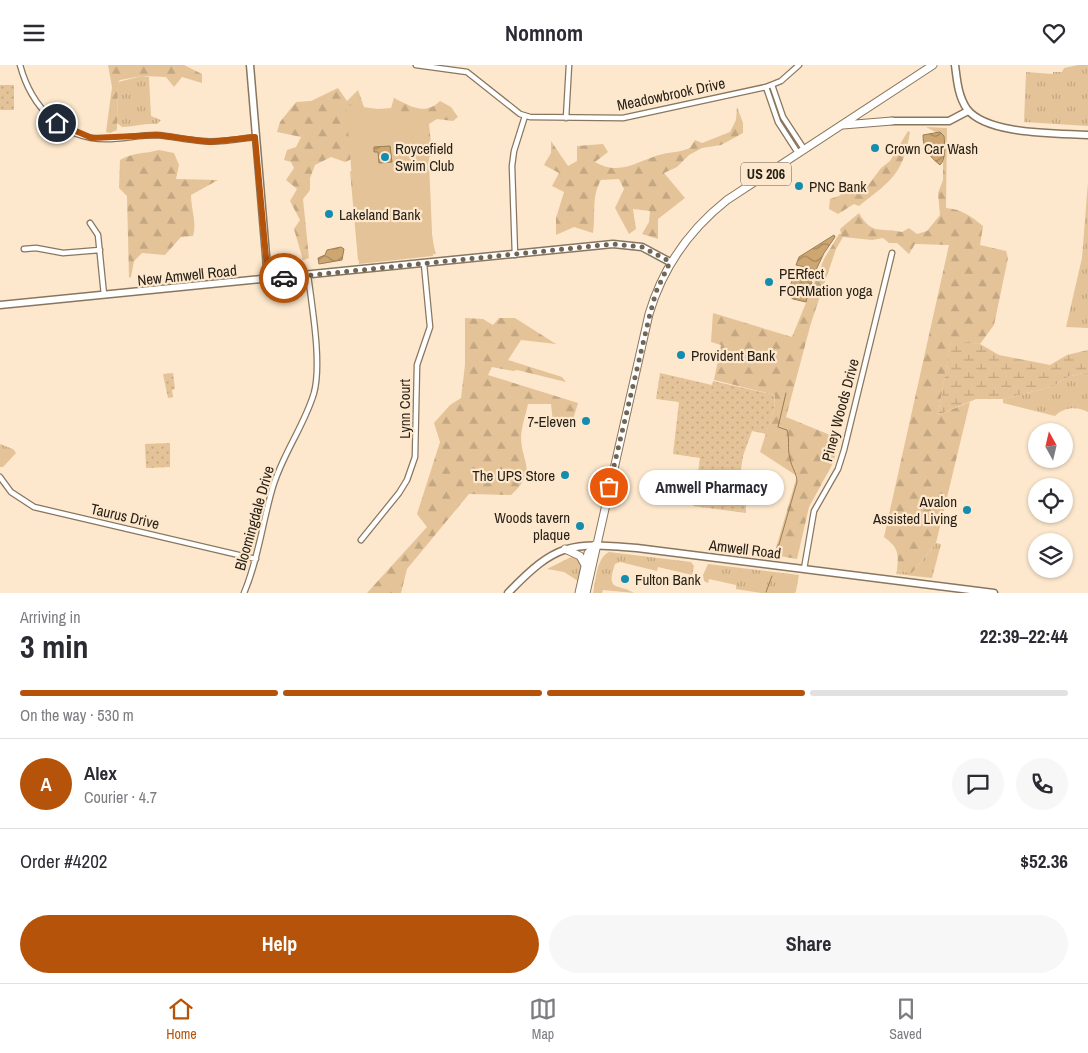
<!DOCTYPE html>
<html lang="en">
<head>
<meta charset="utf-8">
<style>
  :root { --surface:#fff; --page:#f7f7f7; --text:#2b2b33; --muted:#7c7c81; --line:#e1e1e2; --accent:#b45309 }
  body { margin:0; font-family:"Archivo Narrow",sans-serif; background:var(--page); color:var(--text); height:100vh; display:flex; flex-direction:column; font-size:19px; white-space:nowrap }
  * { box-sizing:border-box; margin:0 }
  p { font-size:16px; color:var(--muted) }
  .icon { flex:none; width:28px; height:28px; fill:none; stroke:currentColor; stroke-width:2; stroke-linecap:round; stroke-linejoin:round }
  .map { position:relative; height:528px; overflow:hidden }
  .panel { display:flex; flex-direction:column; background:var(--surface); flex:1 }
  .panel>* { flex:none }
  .needle { width:32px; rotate:352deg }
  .buttons { position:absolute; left:1028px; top:358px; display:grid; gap:10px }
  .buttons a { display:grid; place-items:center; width:45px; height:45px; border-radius:50%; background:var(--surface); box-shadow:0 1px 4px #0004; font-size:25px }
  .pin { position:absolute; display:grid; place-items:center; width:42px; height:42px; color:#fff; margin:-21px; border:2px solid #fff; border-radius:50%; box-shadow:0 1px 5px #0007 }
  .courier { position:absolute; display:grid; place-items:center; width:50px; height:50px; margin:-25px; border:4px solid #b45309; border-radius:50%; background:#fff; color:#222; box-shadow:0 1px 6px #0007 }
  .bubble { position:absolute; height:35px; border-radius:18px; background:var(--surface); box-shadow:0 1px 4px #0004; font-size:16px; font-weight:700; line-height:35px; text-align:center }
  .summary em { font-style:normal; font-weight:700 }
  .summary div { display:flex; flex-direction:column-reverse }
  .summary { display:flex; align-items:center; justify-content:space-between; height:85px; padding:0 20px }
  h1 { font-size:32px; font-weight:700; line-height:38px }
  .bar { display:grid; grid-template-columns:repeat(4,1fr); gap:8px 5px; align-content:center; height:60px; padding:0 20px }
  .bar i { height:6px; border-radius:4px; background:var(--line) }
  .bar .current { background:var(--accent) }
  .bar p { grid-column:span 4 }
  .line { display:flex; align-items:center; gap:12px; padding:0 20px; border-top:1px solid var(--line) }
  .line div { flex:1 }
  .round { display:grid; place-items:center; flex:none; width:52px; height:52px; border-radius:26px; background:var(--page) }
  .button { display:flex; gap:10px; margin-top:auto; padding:10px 20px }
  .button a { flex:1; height:58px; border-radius:30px; background:var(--accent); color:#fff; font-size:20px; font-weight:700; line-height:58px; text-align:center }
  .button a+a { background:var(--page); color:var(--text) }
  header { display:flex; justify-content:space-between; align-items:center; height:65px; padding:0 20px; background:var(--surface); font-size:22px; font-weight:700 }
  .menu { display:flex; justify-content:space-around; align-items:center; height:70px; border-top:1px solid var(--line); background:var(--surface); font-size:14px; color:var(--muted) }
  .menu a { display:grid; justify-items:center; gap:2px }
  .menu .current { color:var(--accent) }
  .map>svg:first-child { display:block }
</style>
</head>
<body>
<header><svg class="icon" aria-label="menu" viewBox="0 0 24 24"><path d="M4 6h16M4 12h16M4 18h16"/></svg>Nomnom<svg class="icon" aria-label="heart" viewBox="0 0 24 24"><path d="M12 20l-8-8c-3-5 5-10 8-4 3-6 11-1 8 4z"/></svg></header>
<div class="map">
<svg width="1088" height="528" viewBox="0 0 1088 528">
  <defs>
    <pattern id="grass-tufts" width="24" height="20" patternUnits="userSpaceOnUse" patternTransform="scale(1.25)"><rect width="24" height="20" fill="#e4c398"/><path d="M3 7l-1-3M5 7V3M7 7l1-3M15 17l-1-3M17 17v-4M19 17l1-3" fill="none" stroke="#c3a782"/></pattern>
    <pattern id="forest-firs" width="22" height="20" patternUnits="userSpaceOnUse" patternTransform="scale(1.25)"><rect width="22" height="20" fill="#e4c398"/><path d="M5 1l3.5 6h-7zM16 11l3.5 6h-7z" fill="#c3a782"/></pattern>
    <pattern id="wetland-marsh" width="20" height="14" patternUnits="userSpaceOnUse" patternTransform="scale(1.25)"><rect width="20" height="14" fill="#e4c398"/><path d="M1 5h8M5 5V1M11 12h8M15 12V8" fill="none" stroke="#c3a782"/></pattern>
    <pattern id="park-dots" width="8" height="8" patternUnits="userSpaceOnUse" patternTransform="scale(1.25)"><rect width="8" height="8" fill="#e4c398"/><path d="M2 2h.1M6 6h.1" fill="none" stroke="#c3a782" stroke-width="1.8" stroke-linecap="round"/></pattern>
    <pattern id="water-waves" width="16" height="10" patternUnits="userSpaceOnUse" patternTransform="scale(1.25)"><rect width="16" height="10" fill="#cda671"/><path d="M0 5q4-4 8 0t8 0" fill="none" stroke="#a6875c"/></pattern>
  </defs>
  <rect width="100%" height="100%" fill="#fde8cd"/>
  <path fill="url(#grass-tufts)" d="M1078,0H1088V61L1024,57L1026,7L1053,9V7H1062L1064,3Z
    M142,11L149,12L151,51L161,55L157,59C145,58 134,62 122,62L117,58L118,17Z
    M1088,117V263L1066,262L1082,193Z
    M1088,307V347C1077,341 1064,342 1055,351L1003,338V334L1054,321L1067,312Z
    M0,379L13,384L16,388L3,402H0Z
    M936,478L941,479L932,513L896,509L897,505L912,508Z
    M609,487L691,497L694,501L692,510L658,502L657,506L620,497L615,499C605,528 619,518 634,528L603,525L602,528H593C596,516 596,493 609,487Z
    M571,492L576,493L582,500L578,516L564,507L547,504Z
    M708,499L799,510L796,526L795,528H761L736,524V520L709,514L708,518L704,516L703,510Z"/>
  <path fill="url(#forest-firs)" d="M108,0H184L202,9V18L182,12L174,22L166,12L142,11L120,15L118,17L117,65L110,68L106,67L112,22Z
    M338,23L347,36L358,25L365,45L391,43L394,33C410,41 425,51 440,36L451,42L458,52L453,56L437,54L429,59L431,78L440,82C437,84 433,86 431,89C422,101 431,173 436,189L358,195L350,106L374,112L359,91L345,97L331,92L315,100L310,113V125L303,134L309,193L303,195L294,164L300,155L290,136L297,124L286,115L294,103L291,97L284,95L287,85L296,82L301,72L277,67L280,57L296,37L311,36Z
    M737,42L743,58V68L721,80L702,83L689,90L677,102L664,108L685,133L658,154V174L642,169L649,157L650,146L633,144L636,164L629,169L615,143L624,124L619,114L601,115C591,132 596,148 593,168L574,162L556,170V153L564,127L552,121L559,108L544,100L551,88V76L568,101L577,96V81L603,79L608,87L595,97C621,112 638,95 663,89C672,87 681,87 690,83L695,75L702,78L730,67L736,55Z
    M926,62L947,63L946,143C961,144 971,151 983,161L980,180L1006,186L1008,193L994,260L980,279L951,277L938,350L970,337L936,478L912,508L897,505C899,488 898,482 884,472L949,180L915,179L909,189L897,178H889L883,173L872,175L843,172L836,184L811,258L786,352L840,374L833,398L809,442L797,494L774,490L797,411L760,387L774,343L775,330L714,315L721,280L711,277L713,248L792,272L824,194L839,169H841L840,164L859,148C872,171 880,162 902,167L909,163L917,169L927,166L940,150L938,128L943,115V71Z
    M908,66L910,67C903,109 892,115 859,141L854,139L838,149L829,144L830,134L841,130L837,121L838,116L847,117L857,129L864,126L881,103L890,96Z
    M159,85L174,88L179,100L176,114L218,115L191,130C191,144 197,158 193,171L181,172L165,190L142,188L134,196L131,212L129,213L127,131L119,123L120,95C133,87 145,89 159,85Z
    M465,253L483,254L493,260L499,253H515L556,279L521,275L508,295L562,312L566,317L517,305L513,306L492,302L488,310L578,338L571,361L553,357L551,339H528C526,349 521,362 521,373C522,400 538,405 511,430L469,429L407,504L401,528H367L427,462L417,449L440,377L434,358L450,340L461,333L465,300Z"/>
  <path fill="url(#wetland-marsh)" d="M951,276L980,279L999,290L1050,300L1067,290L1088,285V307L1067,312L1054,321L1003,334H976L938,350Z"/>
  <path fill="url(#park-dots)" d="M0,20H14V45H0Z
    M173,308L175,324L172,325L173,332L168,333L163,309Z
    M660,308L712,320L713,316L775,330L774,343L766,369L752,366L743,391L740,411L745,412L746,448L693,441L700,393L673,389L679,337L656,334Z
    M170,378V402L146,403L145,379Z"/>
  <path fill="#e4c398" d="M346,40L427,50L433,191L359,199Z"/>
  <path fill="url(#water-waves)" stroke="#9b7e55" d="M940,67L944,71C945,80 946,94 940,100C929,91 923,84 923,70Z
    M390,81L392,97L379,98L378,87H374V82Z
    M834,170L835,172L824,188L816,205L796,200L799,192Z
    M341,182L344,184L342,195L319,199L318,193L325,190L327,185Z
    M794,210L806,213L812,217L806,237L793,234L787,230Z"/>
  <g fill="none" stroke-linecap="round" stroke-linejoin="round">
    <path stroke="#9b7e55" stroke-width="1" d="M776,490L797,417C797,408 791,402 790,393C787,384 790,373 787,365L778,362L786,328
      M766,527L772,511"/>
    <g stroke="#89765e" stroke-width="7">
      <path id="street" d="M20,0C31,41 61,74 106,74C123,74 139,70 156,70C171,71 186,75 202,76C219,78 238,74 255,72
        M416,0L467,7L520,49L530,52L623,53L766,22L781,16L799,0
        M772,20L783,52L804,84
        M766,22L778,57L798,88
        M566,53L569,0
        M90,158L98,170L104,230
        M24,184L36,183L63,188L100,185
        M515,190L512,101L514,86L525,51
        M0,412L11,427L34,442L256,494
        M361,475L399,428L407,415L415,392L417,300L430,262L424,199
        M804,504L814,446L838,404L844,385L892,188
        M244,528C258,495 262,460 272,425C281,391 304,362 314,328C322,298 312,242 308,210"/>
    </g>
    <g stroke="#89765e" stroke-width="9">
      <path id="secondary" d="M250,0L268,214
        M955,0C957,15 958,31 967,44C987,70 1057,68 1088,70
        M892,56H949L968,46
        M0,240L613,179L642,182L670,197
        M508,528C556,478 570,477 637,483L994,528"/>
    </g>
    <g stroke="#89765e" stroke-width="9">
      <path id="primary" d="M843,60L892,56
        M565,484L580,491L585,500
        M579,528L588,488L595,480
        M586,528L649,249C663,202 689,165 727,135L933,0"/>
    </g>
    <use href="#street" stroke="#fff" stroke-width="4.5"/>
    <use href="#secondary" stroke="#fff" stroke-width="6"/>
    <use href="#primary" stroke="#fff" stroke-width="7"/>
  </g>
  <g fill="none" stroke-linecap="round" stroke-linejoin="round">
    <path stroke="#716555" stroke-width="5" stroke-dasharray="0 9" d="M284,213L613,179L642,182L667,195L670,197L656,227L650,249L609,422"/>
    <path stroke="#b45309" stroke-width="6" d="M57,58L92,73L158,70L210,77L255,72L268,214L284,213"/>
  </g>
  <g fill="#148caf" stroke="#fde8cd" stroke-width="2">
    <circle cx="875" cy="83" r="5"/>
    <circle cx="385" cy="92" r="5"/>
    <circle cx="799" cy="121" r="5"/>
    <circle cx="329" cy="149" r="5"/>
    <circle cx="769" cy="217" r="5"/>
    <circle cx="681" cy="290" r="5"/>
    <circle cx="586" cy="356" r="5"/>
    <circle cx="565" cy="410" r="5"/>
    <circle cx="967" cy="445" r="5"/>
    <circle cx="580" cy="461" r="5"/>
    <circle cx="625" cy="514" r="5"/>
  </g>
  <g text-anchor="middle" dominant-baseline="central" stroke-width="4.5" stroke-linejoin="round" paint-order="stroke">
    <rect fill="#fde8cd" stroke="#665b4c" stroke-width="1" x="741" y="97.5" width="50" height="23" rx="4"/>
    <g font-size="14" font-weight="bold" fill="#261f15">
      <text x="766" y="109">US 206</text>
    </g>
    <g font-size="15" fill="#261f15" stroke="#fde8cd">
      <text transform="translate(671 29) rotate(-12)">Meadowbrook Drive</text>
      <text transform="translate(187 210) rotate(-6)">New Amwell Road</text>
      <text transform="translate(404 344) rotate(-90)">Lynn Court</text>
      <text transform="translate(840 345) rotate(-75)">Piney Woods Drive</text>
      <text transform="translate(125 451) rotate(13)">Taurus Drive</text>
      <text transform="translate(254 453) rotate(-74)">Bloomingdale Drive</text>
      <text transform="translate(745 484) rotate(7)">Amwell Road</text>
    </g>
    <g font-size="15" fill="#261f15" stroke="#fde8cd" text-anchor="start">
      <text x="395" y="83">Roycefield<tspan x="395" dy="17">Swim Club</tspan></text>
      <text x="885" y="83">Crown Car Wash</text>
      <text x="809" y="121">PNC Bank</text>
      <text x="339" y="149">Lakeland Bank</text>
      <text x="779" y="208">PERfect<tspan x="779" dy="17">FORMation yoga</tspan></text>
      <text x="691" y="290">Provident Bank</text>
      <text x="576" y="356" text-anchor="end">7-Eleven</text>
      <text x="555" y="410" text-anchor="end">The UPS Store</text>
      <text x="957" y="436" text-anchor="end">Avalon<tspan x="957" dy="17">Assisted Living</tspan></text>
      <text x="570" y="452" text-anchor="end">Woods tavern<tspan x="570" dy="17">plaque</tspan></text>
      <text x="635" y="514">Fulton Bank</text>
    </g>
  </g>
</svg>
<div class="buttons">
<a><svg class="needle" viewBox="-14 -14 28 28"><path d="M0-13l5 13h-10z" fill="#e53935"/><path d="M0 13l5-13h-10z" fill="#7c7c81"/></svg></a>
<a><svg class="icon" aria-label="locate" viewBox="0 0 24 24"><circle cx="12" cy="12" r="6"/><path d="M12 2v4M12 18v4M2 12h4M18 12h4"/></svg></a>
<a><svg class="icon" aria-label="layers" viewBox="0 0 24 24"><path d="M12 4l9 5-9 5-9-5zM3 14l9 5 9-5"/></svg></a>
</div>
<div class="pin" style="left:609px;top:422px;background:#ea580c"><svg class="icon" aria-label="bag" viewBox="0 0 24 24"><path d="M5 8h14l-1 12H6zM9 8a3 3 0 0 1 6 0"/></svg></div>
<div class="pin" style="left:57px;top:58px;background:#1f2937"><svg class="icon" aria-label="home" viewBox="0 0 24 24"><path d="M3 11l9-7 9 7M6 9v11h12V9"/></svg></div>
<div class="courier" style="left:284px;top:213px"><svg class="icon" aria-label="car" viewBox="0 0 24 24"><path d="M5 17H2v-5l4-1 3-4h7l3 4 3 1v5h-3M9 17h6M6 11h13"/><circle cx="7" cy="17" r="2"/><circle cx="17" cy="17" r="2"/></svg></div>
<div class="bubble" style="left:639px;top:405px;width:145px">Amwell Pharmacy</div>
</div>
<section class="panel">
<div class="summary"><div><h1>3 min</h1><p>Arriving in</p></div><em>22:39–22:44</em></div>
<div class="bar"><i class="current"></i><i class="current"></i><i class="current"></i><i></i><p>On the way · 530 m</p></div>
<div class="line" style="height:90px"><b class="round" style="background:var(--accent);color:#fff">A</b><div><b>Alex</b><p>Courier · 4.7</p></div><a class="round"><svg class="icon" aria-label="chat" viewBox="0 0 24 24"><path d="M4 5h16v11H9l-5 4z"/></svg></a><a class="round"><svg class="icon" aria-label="phone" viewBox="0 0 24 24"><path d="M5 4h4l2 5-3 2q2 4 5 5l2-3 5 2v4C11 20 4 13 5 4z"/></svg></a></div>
<div class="line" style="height:65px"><div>Order #4202</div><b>$52.36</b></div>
<div class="button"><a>Help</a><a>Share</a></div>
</section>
<nav class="menu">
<a class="current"><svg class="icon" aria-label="home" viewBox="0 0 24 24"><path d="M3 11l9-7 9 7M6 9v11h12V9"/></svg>Home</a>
<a><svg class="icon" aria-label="map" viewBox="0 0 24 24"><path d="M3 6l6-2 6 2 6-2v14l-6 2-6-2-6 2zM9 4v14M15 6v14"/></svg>Map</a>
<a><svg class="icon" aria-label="saved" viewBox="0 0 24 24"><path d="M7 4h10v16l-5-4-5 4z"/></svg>Saved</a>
</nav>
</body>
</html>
